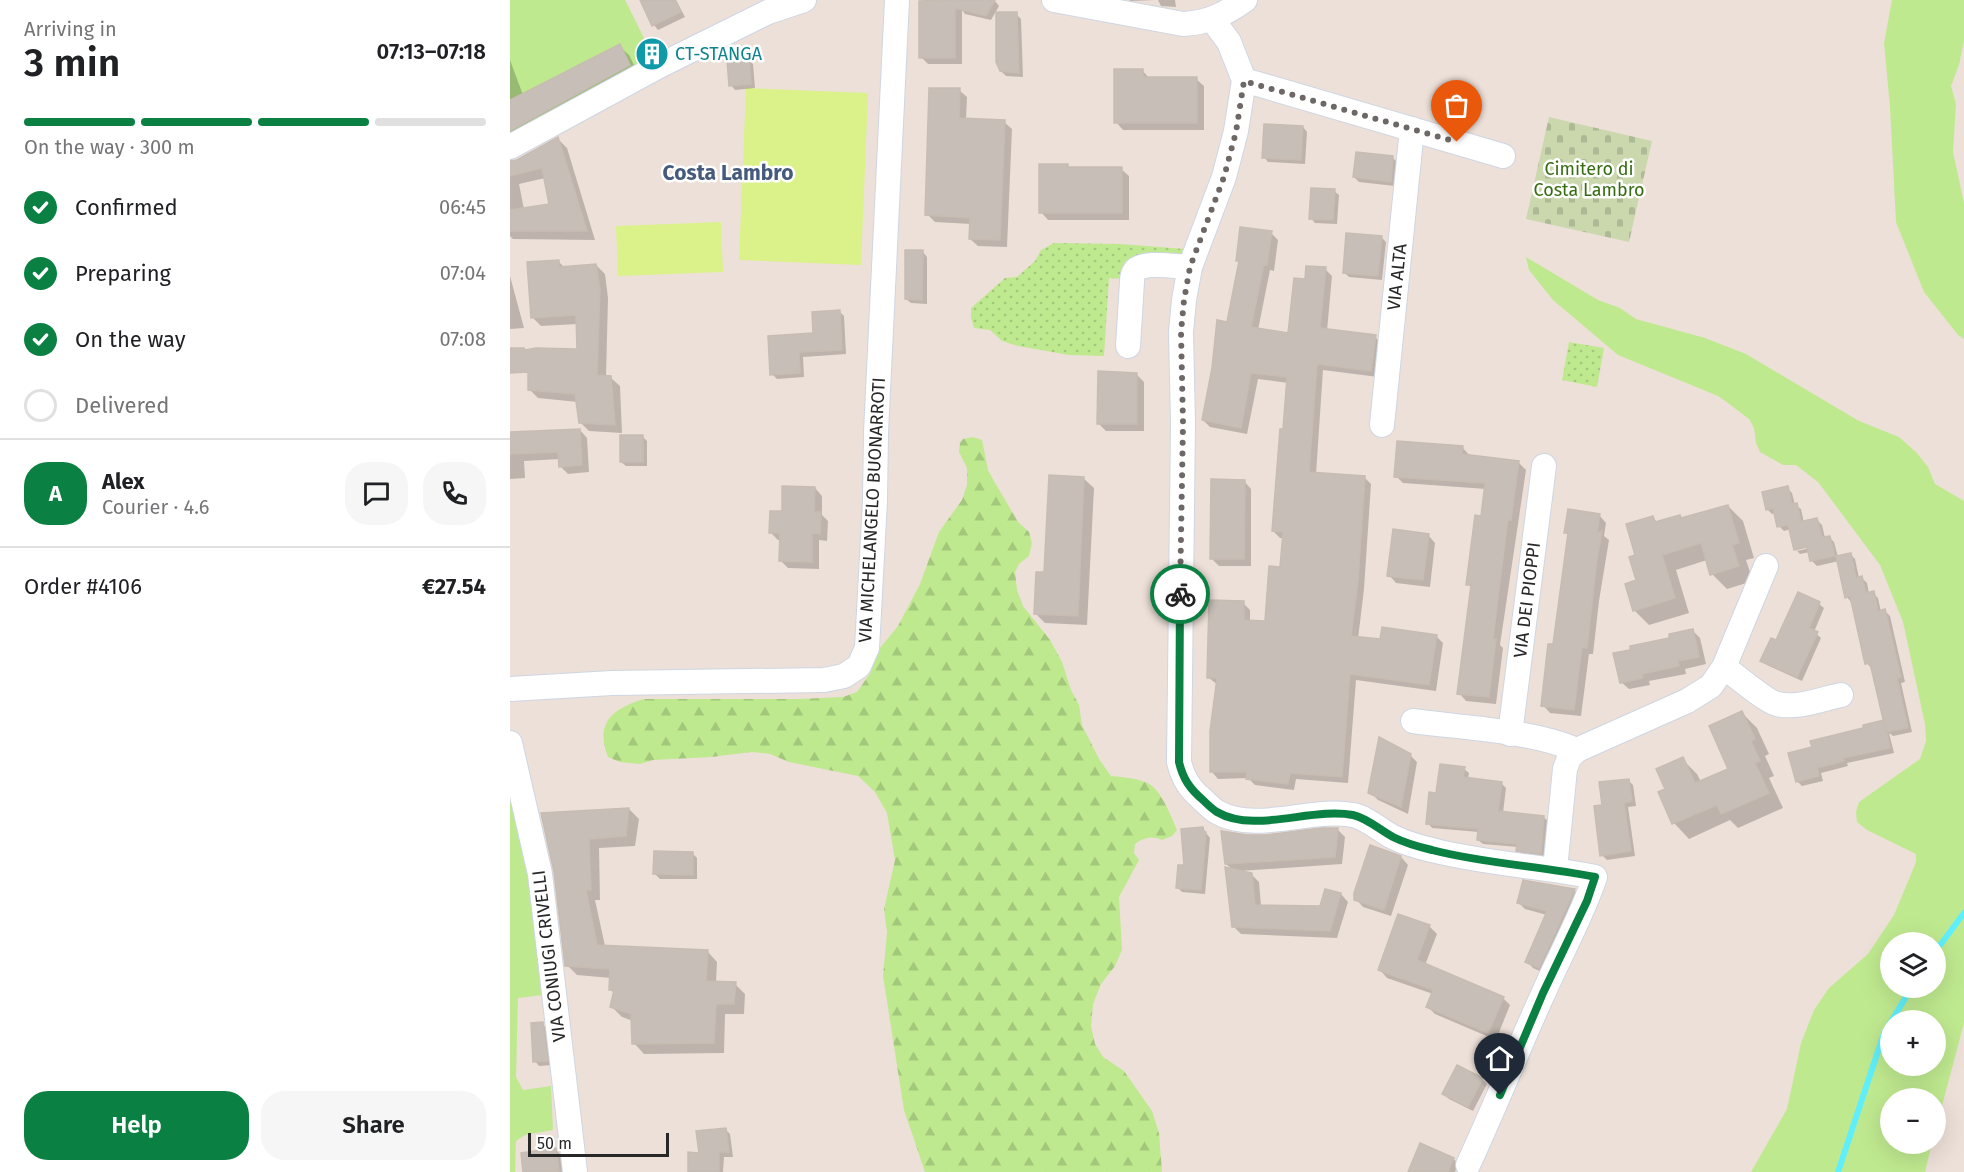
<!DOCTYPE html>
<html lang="en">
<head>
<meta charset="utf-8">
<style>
  :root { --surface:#fff; --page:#f6f6f6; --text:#202124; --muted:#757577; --line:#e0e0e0; --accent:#0b8043 }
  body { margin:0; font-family:"Fira Sans",sans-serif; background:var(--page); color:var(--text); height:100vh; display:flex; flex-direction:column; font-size:22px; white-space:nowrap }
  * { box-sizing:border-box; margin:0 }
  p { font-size:20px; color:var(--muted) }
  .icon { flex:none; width:33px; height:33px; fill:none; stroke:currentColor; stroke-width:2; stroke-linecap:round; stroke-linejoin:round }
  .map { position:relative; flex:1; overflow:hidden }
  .panel { display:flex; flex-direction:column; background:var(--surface); width:510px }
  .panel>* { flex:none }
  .controls { position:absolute; left:1370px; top:932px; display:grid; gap:12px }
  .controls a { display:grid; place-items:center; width:66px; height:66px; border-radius:50%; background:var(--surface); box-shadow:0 6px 24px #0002; font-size:30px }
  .scale { position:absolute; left:18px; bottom:15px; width:141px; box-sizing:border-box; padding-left:6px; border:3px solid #282828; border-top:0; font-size:16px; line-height:21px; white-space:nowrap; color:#282828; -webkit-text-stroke:4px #fff; paint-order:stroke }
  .pin { position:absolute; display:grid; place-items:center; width:51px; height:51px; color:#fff; margin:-62px -26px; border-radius:50% 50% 50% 0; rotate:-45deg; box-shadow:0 0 6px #0007 }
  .pin .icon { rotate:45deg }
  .courier { position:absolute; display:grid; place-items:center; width:60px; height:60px; margin:-30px; border:4px solid #0b8043; border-radius:50%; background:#fff; color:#222; box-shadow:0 2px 8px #0007 }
  .head em { font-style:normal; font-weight:600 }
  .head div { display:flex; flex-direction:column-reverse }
  .head { display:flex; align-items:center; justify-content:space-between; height:102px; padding:0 24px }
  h1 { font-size:39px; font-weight:600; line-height:45px }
  .bar { display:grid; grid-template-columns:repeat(4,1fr); gap:9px 6px; align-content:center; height:72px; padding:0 24px }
  .bar i { height:8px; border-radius:4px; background:var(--line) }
  .bar .active { background:var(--accent) }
  .bar p { grid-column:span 4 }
  .line { display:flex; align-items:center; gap:15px; padding:0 24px; border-top:2px solid var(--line) }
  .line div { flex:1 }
  .round { display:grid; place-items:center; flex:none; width:63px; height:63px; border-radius:24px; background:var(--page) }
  ol { padding:0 24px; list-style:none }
  li { display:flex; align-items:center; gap:18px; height:66px }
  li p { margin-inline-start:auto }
  li .icon { padding:6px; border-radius:50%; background:var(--accent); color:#fff; stroke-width:4 }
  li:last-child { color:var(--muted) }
  li i { width:33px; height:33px; border:3px solid var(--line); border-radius:50% }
  .cta { display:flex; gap:12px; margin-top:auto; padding:12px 24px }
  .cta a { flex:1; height:69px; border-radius:24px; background:var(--accent); color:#fff; font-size:24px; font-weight:600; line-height:69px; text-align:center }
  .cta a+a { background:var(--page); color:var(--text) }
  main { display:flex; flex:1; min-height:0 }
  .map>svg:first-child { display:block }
</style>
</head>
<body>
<main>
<section class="panel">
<div class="head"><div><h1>3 min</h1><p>Arriving in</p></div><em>07:13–07:18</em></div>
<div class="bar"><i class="active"></i><i class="active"></i><i class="active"></i><i></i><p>On the way · 300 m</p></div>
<ol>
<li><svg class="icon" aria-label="check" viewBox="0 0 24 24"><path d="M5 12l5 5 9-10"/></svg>Confirmed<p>06:45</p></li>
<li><svg class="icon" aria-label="check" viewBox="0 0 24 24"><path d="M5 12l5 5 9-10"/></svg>Preparing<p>07:04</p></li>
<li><svg class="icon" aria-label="check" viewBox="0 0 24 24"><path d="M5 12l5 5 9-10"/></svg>On the way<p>07:08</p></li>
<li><i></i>Delivered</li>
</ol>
<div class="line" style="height:108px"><b class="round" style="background:var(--accent);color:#fff">A</b><div><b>Alex</b><p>Courier · 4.6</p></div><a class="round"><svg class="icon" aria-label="chat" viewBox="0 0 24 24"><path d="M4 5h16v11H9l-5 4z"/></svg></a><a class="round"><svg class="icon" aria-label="phone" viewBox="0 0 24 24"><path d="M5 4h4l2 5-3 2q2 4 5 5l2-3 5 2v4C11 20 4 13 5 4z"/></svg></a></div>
<div class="line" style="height:78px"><div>Order #4106</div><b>€27.54</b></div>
<div class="cta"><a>Help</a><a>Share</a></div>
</section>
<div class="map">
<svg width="1454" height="1172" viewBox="0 0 1454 1172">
  <defs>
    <pattern id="forest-firs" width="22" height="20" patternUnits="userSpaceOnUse" patternTransform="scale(1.5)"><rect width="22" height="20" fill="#bfe98f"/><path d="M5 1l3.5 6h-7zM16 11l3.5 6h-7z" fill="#a4c87b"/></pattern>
    <pattern id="cemetery-stones" width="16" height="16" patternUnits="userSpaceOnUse" patternTransform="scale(1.5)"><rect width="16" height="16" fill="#cbd8ae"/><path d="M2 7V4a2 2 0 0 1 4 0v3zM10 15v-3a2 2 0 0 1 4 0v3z" fill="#aeb996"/></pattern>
    <pattern id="park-dots" width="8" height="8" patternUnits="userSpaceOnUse" patternTransform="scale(1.5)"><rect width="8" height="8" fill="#bfe98f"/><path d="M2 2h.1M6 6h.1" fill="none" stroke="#a4c87b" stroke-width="1.8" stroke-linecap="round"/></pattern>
  </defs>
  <rect width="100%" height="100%" fill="#ede0d8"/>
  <path fill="#bfe98f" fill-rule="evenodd" d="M0,0H115L146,62L0,140Z
    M1382,0H1454V40L1449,65L1441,86L1446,104L1443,152L1454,203V339L1448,335L1414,292L1386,222L1380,107L1374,43Z
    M1016,257L1088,300L1110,308L1126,319L1195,338L1236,354L1349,421L1389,437L1407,453L1418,467L1425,484L1454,501V1023L1425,1132V1098H1380V1143H1422L1415,1172H1241L1277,1109L1291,1043L1304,1010L1319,988L1358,954L1384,915L1406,862V854L1357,830L1347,822L1346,812L1349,802L1410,759L1416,741L1415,724L1393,622L1370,565L1308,482L1286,465H1273L1250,452L1246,443L1244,428L1239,419L1218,403L1208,396L1108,355L1043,300L1019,270ZM1380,942H1425V987H1380ZM1380,1020H1425V1065H1380Z
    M0,776L23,875L33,995L8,998L6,1077L13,1090L41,1086L43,1130L15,1135L6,1141L5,1172H0Z"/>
  <path fill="url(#forest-firs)" d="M463,437L472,440L478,470L484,481L508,522L519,532L522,543L519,556L509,564L505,572L507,590L513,606L540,640L552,662L561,690L569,705L572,725L589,759L601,776C612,777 625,778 635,782C650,786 661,816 667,830L662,836L652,840C642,835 633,838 625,844L624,853L629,860L609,897L612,950L605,966L591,984L583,1004L581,1026L585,1044L593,1057L614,1071L642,1111L649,1133L652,1172H415L394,1110L373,976L377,932L374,909L385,860L377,813L365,792L348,776L279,762L260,754L242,752L201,757L143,760L130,764L110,762L98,757C84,722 104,708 134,699H289L333,697L347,692L361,672L366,653L388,626L410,584L429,532L452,500L457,485V468L449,452L450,443L453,439Z"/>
  <path fill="url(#cemetery-stones)" d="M1039,117L1142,141L1119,242L1016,219Z"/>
  <path fill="url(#park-dots)" d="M544,243L610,244L675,249L670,257L614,279L599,278L594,356L559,355L508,346L492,341L480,330L464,328L461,318V308L495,278L507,277L525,261L531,250Z
    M1059,342L1094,348L1087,387L1052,380Z"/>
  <path fill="#daf289" d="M236,88L358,93L351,265L229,260Z
    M211,222L213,272L108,276L106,226Z"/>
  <path fill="#0003" fill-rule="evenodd" d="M131,0H166L175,17L148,30L144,25Z
    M457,0L485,1L489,6L481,20L455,14L452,10V64H418L411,57V3Z
    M619,0H645L621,1Z
    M648,0H665L666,7L651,6Z
    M506,14L511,19L513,77L496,76L491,71Z
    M109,46L119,55L129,75L0,146V60L13,95Z
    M238,60L243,64L245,88L225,90L221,85Z
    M632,70L639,78L686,79L694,86V130H613L606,122Z
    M449,90L457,97L456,120L494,122L502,129L497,247L468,246L460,239L461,224L425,222L417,214Z
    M793,127L797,132L795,164L758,162L754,157Z
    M48,139L57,148L85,240L3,239L0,236V163ZM35,178L41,205L14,209L9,184Z
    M883,158L888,163L885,186L849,182L844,177Z
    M557,166L561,169H611L619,176V220H538L531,212Z
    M824,191L829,195L827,224L805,223L801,218Z
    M761,233L768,240L764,271L760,270L748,330L779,334L796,280L815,269L822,276L817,331L865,337L872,344L868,377L813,370L806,474L854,477L861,484L854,589L848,639L871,641L926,636L933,643L926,691L846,680L838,783L786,779L784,790L745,785L738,778L708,779L702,772L708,685L699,678L733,603L740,610V621L757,622L771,569L774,538H770L763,531L778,383L748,379L737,434L700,427L693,420L718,323L730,263L728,260Z
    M871,237L876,242L872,280L839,277L834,272Z
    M413,252L417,257V304L401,303L396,299Z
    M48,261L55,268L86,265L95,274L98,298L96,377L101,378L110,386L112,433L79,431L70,422L68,402L28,398L20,390L68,351V324L31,326L22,317Z
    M0,276L14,328L0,329Z
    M330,312L334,316L336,354L293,357L294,377L267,379L262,374Z
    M626,374L634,382V431H596L589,424Z
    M70,430L77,438L79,472L58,474L50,466V459L14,461L15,478L0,479V434Z
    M132,436L137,441V466H116L111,462Z
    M952,447L960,456L1008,462L1016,470L990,645L993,648L986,704L956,701L949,693L962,588L958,584L972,517L976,489L893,483L886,476Z
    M573,478L584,488L577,625L535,623L525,613L535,573Z
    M734,481L741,489V566H709L701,558Z
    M305,488L312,496V515L318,521L317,541L309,540V569L278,568L271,561V540H268L261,533L273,513Z
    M1277,488L1282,493L1285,505L1291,509L1294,523L1307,520L1312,525L1315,538L1319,537L1324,542L1328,557L1340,554L1345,559L1349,578H1352L1357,583L1359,594L1363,593L1368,598L1371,612L1375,611L1380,616L1395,682L1391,683L1402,732L1383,736L1379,733L1384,753L1337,763L1338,766L1311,773L1313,781L1292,786L1287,781L1303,748L1375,721L1361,668L1357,663L1341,602L1337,597L1329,561L1307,566L1302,561L1300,552L1290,554L1287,551L1305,547L1304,544L1287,548V550L1281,529L1274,531L1269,526L1266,513L1262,514L1257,509Z
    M1218,506L1233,521L1244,558L1236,560L1243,581L1217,589L1202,574L1197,560L1166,570L1179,613L1139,625L1124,610L1128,581L1127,556L1143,518L1148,523L1170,516L1173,519Z
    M1089,515L1096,523L1094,536L1099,540L1089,601L1083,654H1079L1071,716L1040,713L1033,705L1045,646L1059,536L1056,532Z
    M918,535L925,543L920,587L886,583L879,575Z
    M1288,594L1309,604L1314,608L1304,632L1311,638L1292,681L1257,665L1252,660L1267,642Z
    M1182,630L1190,638L1196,664L1175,669L1176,674L1139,681L1140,685L1119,689L1111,682L1122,651Z
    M1232,713L1247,728L1259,754L1255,756L1264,776L1259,778L1273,808L1228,828L1220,820L1179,839L1164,823L1150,793L1157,790L1172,759L1187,774L1191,782L1220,769Z
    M900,755L907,762L898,814L868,800L860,792Z
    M954,769L959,773L958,779L992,784L996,788L993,813L1033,817L1038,821L1035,858L1012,855L1008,850V847L973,844L968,840L969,832L922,828L918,823L927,794Z
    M1118,780L1123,785L1126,806L1118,807L1125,856L1097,860L1092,855L1093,807Z
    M119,809L129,819L125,846L89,848L90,900H85L95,946L197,951L207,962L206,983L225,984L235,994L234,1014H215L214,1053L134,1054L124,1043L123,1021L112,1017L102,1007L105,994L100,989L101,978L67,975L57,965L46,872L33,815Z
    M693,829L700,838L695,894L672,892L668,888Z
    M827,829L835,837L832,864L730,871L741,874L749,882L751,906L811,907L816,891L831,894L838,902L827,938L731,934L723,926V870L716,864L737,836H756Z
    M861,847L891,857L898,865L881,916L853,907L846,899Z
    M183,854L187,858V879H150L145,874Z
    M1015,882L1065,891L1071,897L1036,974L1023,968L1017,961L1037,915L1015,909L1009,903Z
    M919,926L927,934L915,965L993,998L1000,1005L986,1040L925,1014L918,1007L923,994L877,978L870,970Z
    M32,1024L37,1029L42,1065L29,1066L25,1061Z
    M972,1079L977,1084L963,1111L939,1099L934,1094Z
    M215,1129L220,1134L223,1157H214L213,1172H179L190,1154Z
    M46,1150L53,1157L55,1172H15Z
    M944,1159L948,1164L945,1172H900Z"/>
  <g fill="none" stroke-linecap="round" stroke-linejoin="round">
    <path stroke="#60effa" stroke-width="6" d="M1425,952L1454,913
      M1382,1020L1402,987
      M1328,1172L1374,1033L1380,1023"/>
  </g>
  <path fill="#c7bfb7" stroke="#c8bcb2" stroke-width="1.5" d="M130,0H165L171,12L142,26Z
    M435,0H485L476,16L445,8V58H409V1Z
    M486,12H507L509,73L490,71L486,62Z
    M110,44L120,65L0,131V100Z
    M239,58L241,84L219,86L217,60Z
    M604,69H633V77H687V123H604Z
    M419,88H450L449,118L495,120L490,240L459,239L460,218L415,215Z
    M754,124L793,126L791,160L752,158Z
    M48,137L77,231H0V210L39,204L32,168L0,176V161L7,160Z
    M846,152L883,156L881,182L843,177Z
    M529,164H558V167H612V213H529Z
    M801,188L825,189L823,220L799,219Z
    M730,227L762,231L757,265L754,264L741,327L778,333L784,278L795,279L796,266L816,267L810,328L866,335L861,371L807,364L799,472L855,476L848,581L841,636L870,639L872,627L927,635L919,685L840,674L832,777L780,773L778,784L736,779L737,772H700V731L707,678H697L699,600L734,601V620L755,621L759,566L770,567L773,532L762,531L770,429H773L777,377L741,373L731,428L692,420L702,368L707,320L717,322L729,261H726Z
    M836,233L872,236L868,276L833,273Z
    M395,250H413L412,300L395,299Z
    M49,260V267L86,264L90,289L87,375L101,376L105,425L69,423L65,394L18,390V372L0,373V348H14L15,350L26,348L67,349L66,315L21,318L17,262Z
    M330,310L332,350L289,352L290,373L260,375L258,336L303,333L302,312Z
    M588,371L627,373V424H587Z
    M70,429L72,465L49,467L48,452L0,454V432Z
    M110,435H133V462H110Z
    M887,441L953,446L952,454L1009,461L1001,520L998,519L991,574L983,639H986L979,697L947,694L961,585H956L965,515L971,516L975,483L884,477Z
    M539,475L574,477L568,616L524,614L526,572H534Z
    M701,479L735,480L734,559H700Z
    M272,486L305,487L304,512H311L310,534L302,533V562L269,561L270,533H259L260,511H272Z
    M1278,486L1282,504L1287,503L1291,522L1285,523L1307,518L1312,537L1320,536L1325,556L1300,561L1297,547L1284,550L1278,525L1267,527L1263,508L1256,510L1252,492Z
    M1218,505L1229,543L1222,545L1229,566L1200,575L1191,543L1152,555L1165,598L1123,611L1115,584L1126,580L1119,557L1125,555L1116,524L1143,516L1145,522L1170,515L1171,518Z
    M1058,509L1090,514L1087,533L1092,531L1087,559L1077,648L1072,647L1064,710L1031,706L1038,644H1043L1058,533H1054Z
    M883,529L919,534L913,580L877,576Z
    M1341,553L1346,578L1352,576L1356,593L1364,591L1368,611L1375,609L1391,677L1387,678L1398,728L1376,732L1360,663L1355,664L1340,596L1335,598L1326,556Z
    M1288,592L1310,602L1299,628L1308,632L1287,677L1250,661L1261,638L1266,640Z
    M1183,629L1189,657L1168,661L1169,666L1132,674L1133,678L1110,683L1103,653L1120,650V646L1159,638V634Z
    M1232,711L1245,739L1241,741L1250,761L1245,763L1259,793L1211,814L1207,805L1162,824L1148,792L1155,789L1146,769L1173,757L1185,783L1218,769L1199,726Z
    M1374,720L1380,748L1333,758L1334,761L1307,768L1309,776L1286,782L1278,753L1302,747L1300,741L1353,728V725Z
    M869,737L901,754L891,807L858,793Z
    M930,764L955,767L953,777L992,782L988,811L1034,816L1031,854L1006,851L1007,844L967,840L968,829L916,824L919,792L926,793Z
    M1119,779L1122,801L1114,803L1121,851L1090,856L1084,806L1092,805L1089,782Z
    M119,808L116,836L79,839L81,890H76L87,945L198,950L196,981L226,982L224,1004H206L204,1043L122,1044L121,1014L100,1007L104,990H99L100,969L55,966L44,872L31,813Z
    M693,827L694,832H696L691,890L666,888L668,865H674L671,829Z
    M811,828H828L825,857L715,864L711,831L737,835H756Z
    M860,845L891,856L874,910L844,900V893Z
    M144,851L183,852V875L143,874Z
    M715,867L742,873L745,905L810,906L815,889L831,893L820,931L722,927Z
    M1013,880L1065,889L1029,968L1015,962L1037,911L1007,903Z
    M888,914L920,925L907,960L994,997L978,1033L916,1007L923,990L868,970Z
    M33,1022L38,1061L23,1062L21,1023Z
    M947,1065L973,1078L958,1107L932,1094Z
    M216,1128L219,1152H209V1172H178V1152L189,1153L186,1131Z
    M910,1143L944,1158L938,1172H898Z
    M46,1148L49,1172H13L11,1153Z"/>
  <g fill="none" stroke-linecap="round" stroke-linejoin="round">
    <g stroke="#ced6e3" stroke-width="26">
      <path id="minor" d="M544,0L673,24C698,23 715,14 735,0
        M702,19L719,42L734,80L993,156
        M734,80L726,131L714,177L680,267L674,300L671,332L673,423L669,762C673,779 680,789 693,800C697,804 702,809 707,812C746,834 801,807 843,815C857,818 870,830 883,837C895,843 909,847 922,850C976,864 1031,866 1085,877C1071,918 1050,955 1033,994C1007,1051 984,1109 958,1165
        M0,147L151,65L258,12L294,0
        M618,346L622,282C622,280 623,274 624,272C630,260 668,267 680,267
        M872,425L902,129
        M1214,667C1225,675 1257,702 1267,704C1287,709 1312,699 1331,695
        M0,689L102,683L314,680L334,676L349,666L357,648L365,501L366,432L387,0
        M903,721C954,728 1019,730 1067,750L1177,701L1201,686L1214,667L1256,566
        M1000,734L1034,466
        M0,743L30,874L65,1172
        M1045,869L1055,769L1059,758L1067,750"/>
    </g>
    <use href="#minor" stroke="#fff" stroke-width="24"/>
  </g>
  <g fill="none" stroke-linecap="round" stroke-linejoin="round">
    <path stroke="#6d6866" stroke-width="6" stroke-dasharray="0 10.8" d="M670,594L673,423L671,332L674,300L680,267L714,177L726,132L734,81L947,142"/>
    <path stroke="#0b8043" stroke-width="8" d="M670,594L669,762C673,779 680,789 693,800C697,804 702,809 707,812C744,834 802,807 843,815C857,818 870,830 883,837C895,843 909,847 922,850C976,864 1031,866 1085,877L1077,901L1033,993L990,1095"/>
  </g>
  <defs>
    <g id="building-disc" transform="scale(1.725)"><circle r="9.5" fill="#0f9aa8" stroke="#fff"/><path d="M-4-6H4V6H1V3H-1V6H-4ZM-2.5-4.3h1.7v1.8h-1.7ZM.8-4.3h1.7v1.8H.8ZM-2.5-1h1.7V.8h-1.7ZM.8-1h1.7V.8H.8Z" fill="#fff"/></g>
  </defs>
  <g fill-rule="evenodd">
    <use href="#building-disc" x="142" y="54"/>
  </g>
  <g text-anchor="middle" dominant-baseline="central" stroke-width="5" stroke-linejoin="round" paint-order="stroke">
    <g font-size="18" fill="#0d838f" stroke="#fff" text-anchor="start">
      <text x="165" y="54">CT-STANGA</text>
    </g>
    <g font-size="18" fill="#366c12" stroke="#fff">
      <text x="1079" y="169">Cimitero di<tspan x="1079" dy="21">Costa Lambro</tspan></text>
    </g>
    <g font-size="18" fill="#282828" stroke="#fff">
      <text transform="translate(887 277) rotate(-84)">VIA ALTA</text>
      <text transform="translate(362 510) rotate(-87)">VIA MICHELANGELO BUONARROTI</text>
      <text transform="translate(1017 600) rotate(-83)">VIA DEI PIOPPI</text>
      <text transform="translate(39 956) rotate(-97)">VIA CONIUGI CRIVELLI</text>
    </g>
    <g font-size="21" font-weight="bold" fill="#455a7d" stroke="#fff">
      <text x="218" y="173">Costa Lambro</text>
    </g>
  </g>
</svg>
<div class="controls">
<a><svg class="icon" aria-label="layers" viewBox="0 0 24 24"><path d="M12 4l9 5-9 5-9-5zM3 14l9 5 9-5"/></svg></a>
<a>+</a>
<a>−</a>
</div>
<div class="scale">50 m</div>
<div class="pin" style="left:947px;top:142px;background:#ea580c"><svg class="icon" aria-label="bag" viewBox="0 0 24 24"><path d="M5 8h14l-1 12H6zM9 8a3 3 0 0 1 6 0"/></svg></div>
<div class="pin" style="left:990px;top:1095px;background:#1f2937"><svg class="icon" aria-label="home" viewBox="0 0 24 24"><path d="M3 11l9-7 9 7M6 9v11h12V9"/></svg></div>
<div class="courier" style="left:670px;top:594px"><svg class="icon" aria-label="bike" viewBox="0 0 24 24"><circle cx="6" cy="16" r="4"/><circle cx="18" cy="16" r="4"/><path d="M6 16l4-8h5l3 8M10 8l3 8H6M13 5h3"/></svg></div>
</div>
</main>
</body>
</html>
